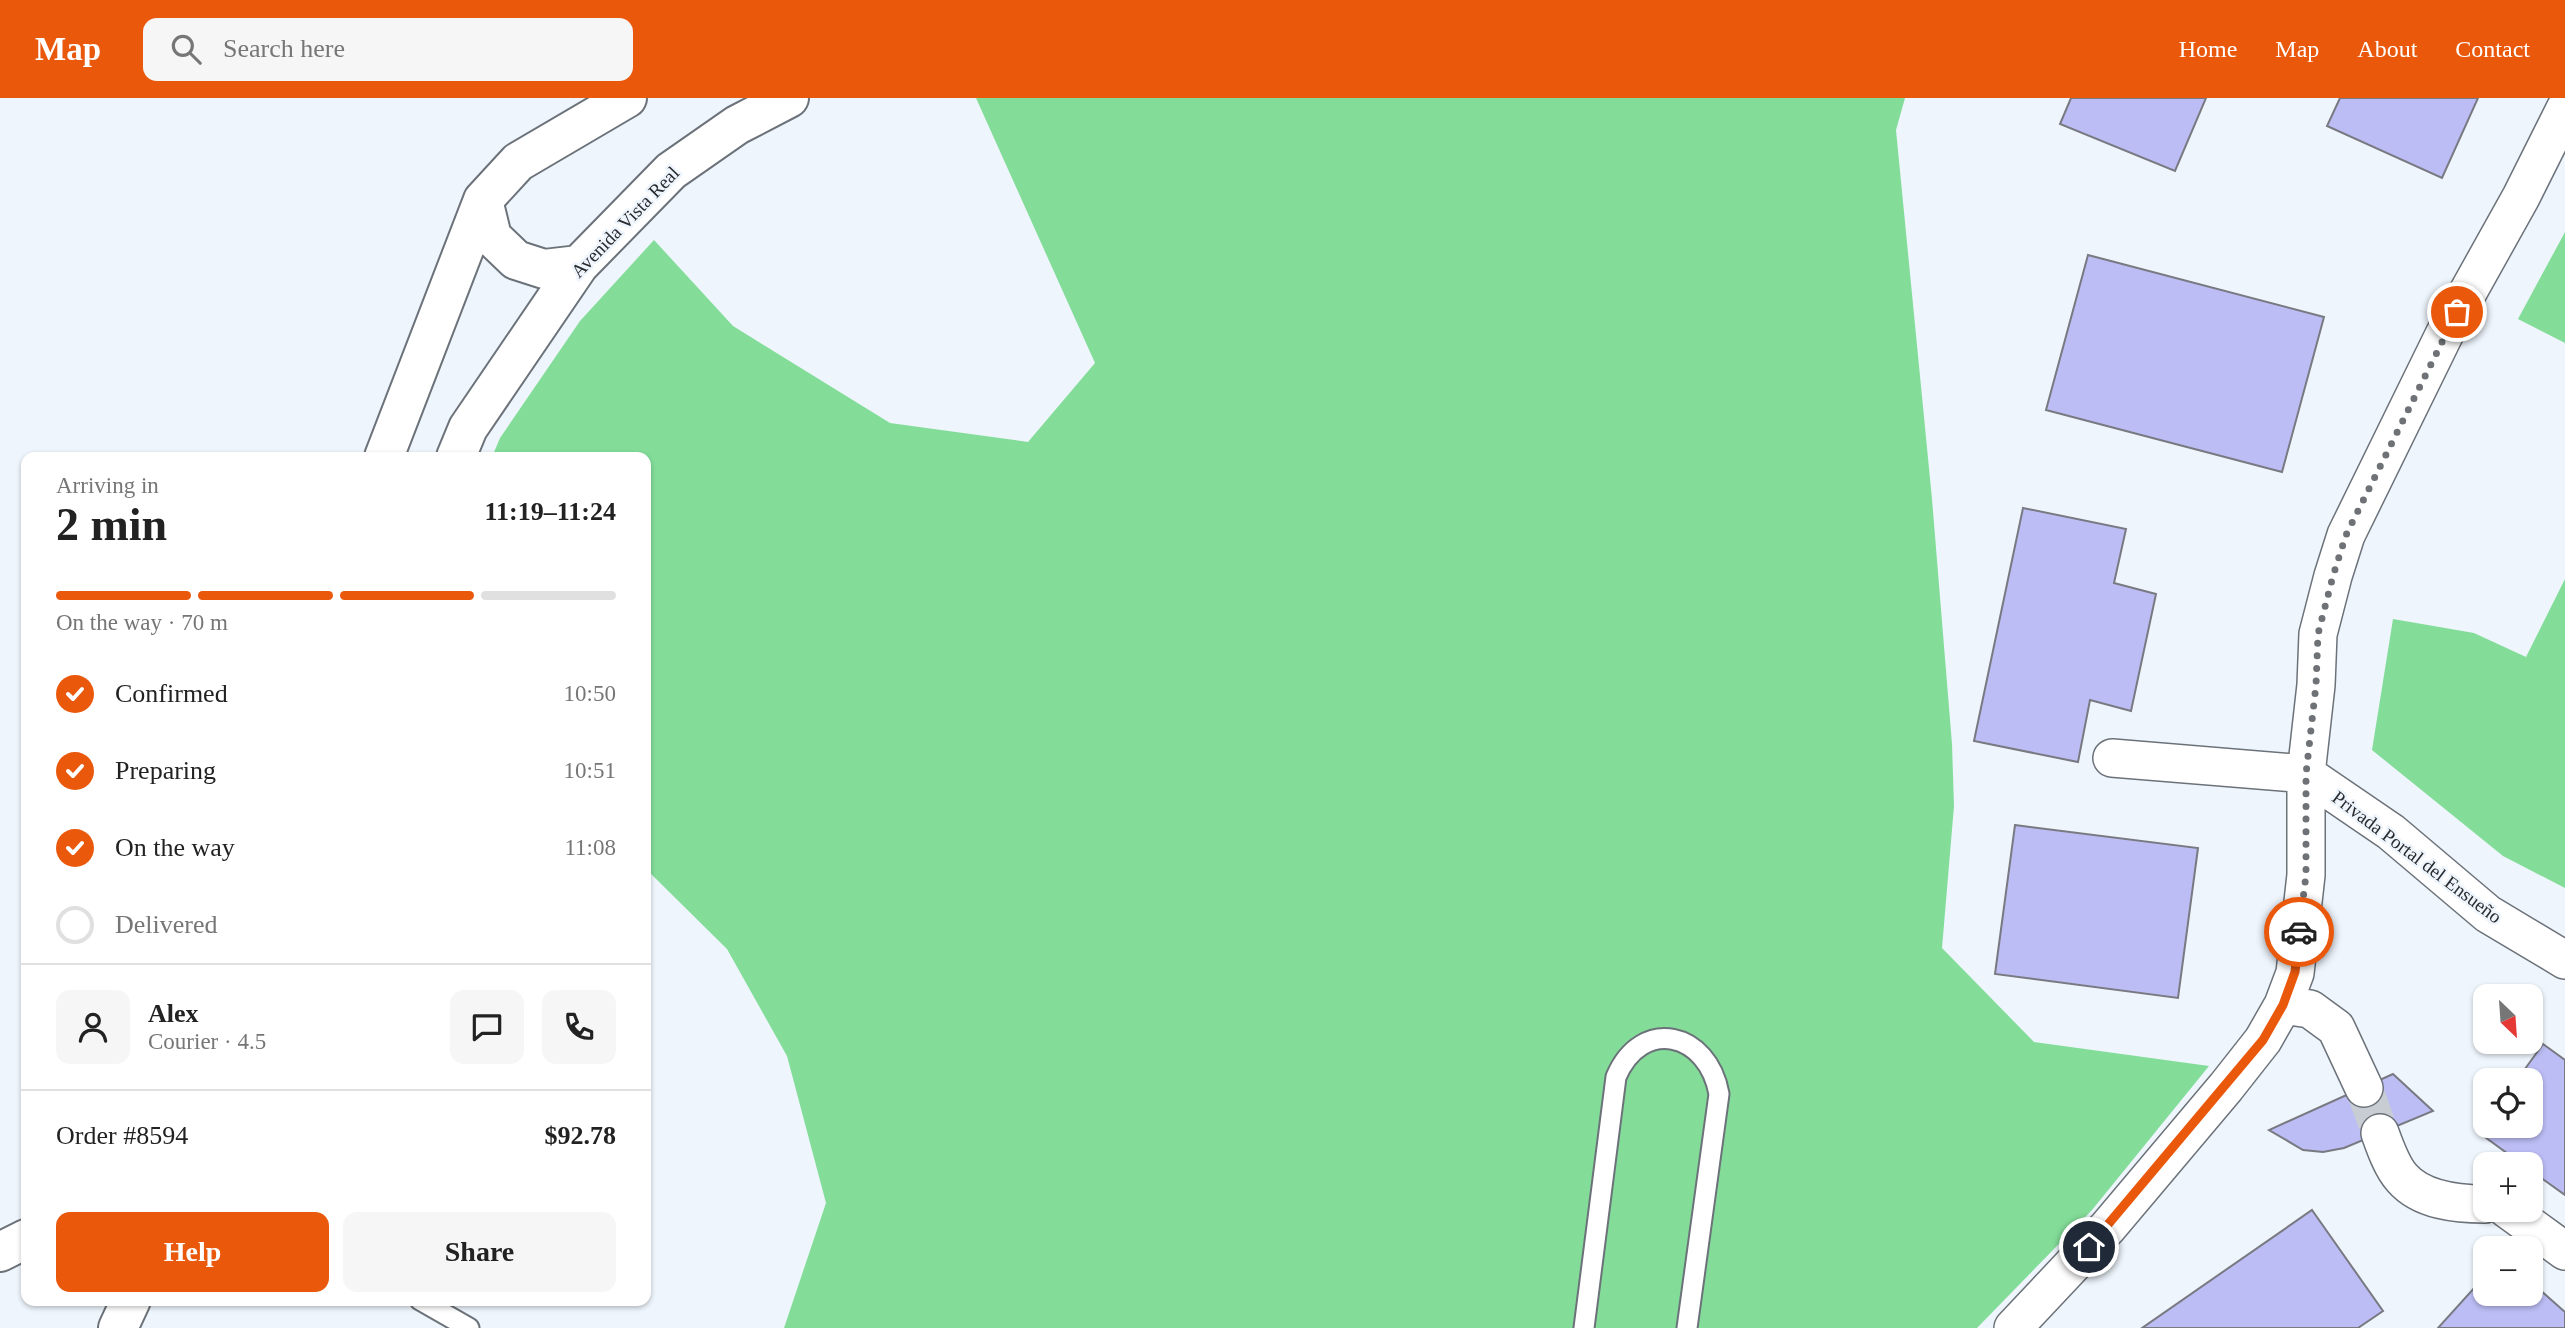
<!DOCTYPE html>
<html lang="en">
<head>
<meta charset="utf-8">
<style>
  :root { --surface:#fff; --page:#f6f6f6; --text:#222; --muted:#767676; --line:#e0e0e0; --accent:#ea580c }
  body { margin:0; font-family:"Times New Roman",serif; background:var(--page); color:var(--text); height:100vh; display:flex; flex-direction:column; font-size:26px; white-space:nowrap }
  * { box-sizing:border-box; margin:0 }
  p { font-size:23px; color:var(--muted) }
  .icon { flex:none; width:38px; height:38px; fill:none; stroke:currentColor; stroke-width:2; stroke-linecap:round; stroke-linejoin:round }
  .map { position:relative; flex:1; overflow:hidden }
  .panel { position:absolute; left:21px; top:354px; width:630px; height:854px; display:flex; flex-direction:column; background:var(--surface); border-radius:14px; box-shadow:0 2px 5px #0004 }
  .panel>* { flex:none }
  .needle { width:46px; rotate:155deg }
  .tools { position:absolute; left:2473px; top:886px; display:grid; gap:14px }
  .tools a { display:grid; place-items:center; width:70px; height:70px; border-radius:14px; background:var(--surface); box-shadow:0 2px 5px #0004; font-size:35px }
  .pin { position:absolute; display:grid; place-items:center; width:60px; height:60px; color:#fff; margin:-30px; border:4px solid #fff; border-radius:50%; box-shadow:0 2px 7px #0007 }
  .courier { position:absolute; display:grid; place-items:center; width:70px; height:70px; margin:-35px; border:5px solid #ea580c; border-radius:50%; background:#fff; color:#222; box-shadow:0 2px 9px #0007 }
  .head em { font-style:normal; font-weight:800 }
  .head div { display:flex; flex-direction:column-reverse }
  .head { display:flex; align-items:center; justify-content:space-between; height:119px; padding:0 35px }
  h1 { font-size:46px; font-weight:800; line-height:52px }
  .bar { display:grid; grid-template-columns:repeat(4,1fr); gap:10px 7px; align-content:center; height:84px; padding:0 35px }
  .bar i { height:9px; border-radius:5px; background:var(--line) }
  .bar .selected { background:var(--accent) }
  .bar p { grid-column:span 4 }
  .line { display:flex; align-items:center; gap:18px; padding:0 35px; border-top:2px solid var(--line) }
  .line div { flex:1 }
  .round { display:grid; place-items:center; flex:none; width:74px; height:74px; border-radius:14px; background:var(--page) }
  ol { padding:0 35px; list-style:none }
  li { display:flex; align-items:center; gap:21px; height:77px }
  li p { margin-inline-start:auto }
  li .icon { padding:7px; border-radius:50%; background:var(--accent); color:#fff; stroke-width:4 }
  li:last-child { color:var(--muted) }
  li i { width:38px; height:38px; border:4px solid var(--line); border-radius:50% }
  .action { display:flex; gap:14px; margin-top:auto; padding:14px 35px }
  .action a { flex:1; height:80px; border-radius:14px; background:var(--accent); color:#fff; font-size:28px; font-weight:800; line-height:80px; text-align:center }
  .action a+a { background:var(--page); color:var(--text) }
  header { display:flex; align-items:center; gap:42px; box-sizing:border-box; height:98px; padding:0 35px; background:var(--accent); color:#fff }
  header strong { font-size:33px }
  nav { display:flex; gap:38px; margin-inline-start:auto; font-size:24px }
  .search { width:490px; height:63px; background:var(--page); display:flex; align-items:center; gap:18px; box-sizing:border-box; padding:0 24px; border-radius:14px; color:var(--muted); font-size:26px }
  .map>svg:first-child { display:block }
</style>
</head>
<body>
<header>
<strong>Map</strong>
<div class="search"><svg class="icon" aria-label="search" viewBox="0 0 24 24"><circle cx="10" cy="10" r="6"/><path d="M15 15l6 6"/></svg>Search here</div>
<nav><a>Home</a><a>Map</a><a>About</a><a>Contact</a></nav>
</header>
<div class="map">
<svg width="2565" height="1230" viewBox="0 0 2565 1230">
  <rect width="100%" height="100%" fill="#eef5fc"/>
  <path fill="#83dd99" d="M976,0H1905L1896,32L1932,401L1952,646L1954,708L1942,850L2034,944L2209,968L2092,1112L1977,1230H784L826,1105L787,958L727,851L646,771V359H492L500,340L580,223L654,142L733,228L890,325L1028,344L1095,265Z
    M2565,134V245L2518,221Z
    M2565,481V790L2503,758L2372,652L2393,521L2474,535L2526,559Z"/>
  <path fill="#bcbdf5" stroke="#797981" stroke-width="2" d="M2071,0H2206L2175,73L2060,26Z
    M2340,0H2478L2442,80L2327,28Z
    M2088,157L2324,219L2282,374L2046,312Z
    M2023,410L2126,431L2114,485L2156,496L2131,613L2090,602L2078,664L1974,643Z
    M2015,727L2198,750L2178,900L1995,876Z
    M2543,946L2565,962V1097L2530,1072V1066H2522L2478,1034L2485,1025V1027H2530V982H2517Z
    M2393,976L2433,1013L2344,1050L2323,1054L2303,1052L2269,1032Z
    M2312,1112L2383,1213L2358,1230H2142Z
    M2485,1178V1195H2530V1183L2565,1214V1230H2438Z"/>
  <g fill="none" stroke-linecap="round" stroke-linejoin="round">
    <path stroke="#c7cdd3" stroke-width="37" stroke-dasharray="37 18" stroke-linecap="butt" d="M2364,990L2380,1035"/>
    <g stroke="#6c7279" stroke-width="23">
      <path id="service" d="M420,1202L469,1230
        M1584,1230L1616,979C1642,918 1708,934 1719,996L1687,1230"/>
    </g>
    <g stroke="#6c7279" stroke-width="40">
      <path id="minor" d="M2112,660L2306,676L2391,734L2488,816L2565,862
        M2283,907L2310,911L2336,930L2364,990
        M2380,1035C2385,1049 2392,1069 2402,1080C2422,1103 2457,1106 2485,1106
        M2507,1111L2565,1153
        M2013,1230L2108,1129L2226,989L2263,942L2283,907L2295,875L2306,777V676L2316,587L2318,536L2333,478L2346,437L2444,237L2521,99L2565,11"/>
    </g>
    <g stroke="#6c7279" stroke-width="42">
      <path id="tertiary" d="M483,102L492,139L516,162L544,171L579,167
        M384,359L483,102L518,64L627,0
        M456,359L468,330L579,167L671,73L737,27L789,0
        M0,1154L26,1141
        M118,1230L131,1202"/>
    </g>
    <use href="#service" stroke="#fff" stroke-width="19"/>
    <use href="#minor" stroke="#fff" stroke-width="37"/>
    <use href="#tertiary" stroke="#fff" stroke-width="38"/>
  </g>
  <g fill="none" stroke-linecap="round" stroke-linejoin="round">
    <path stroke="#6e7276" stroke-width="7" stroke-dasharray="0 12.6" d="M2299,834L2306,777V676L2316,587L2318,536L2333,478L2346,437L2457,214"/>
    <path stroke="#ea580c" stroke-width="9" d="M2089,1149L2263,942L2283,907L2295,874L2299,834"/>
  </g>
  <g text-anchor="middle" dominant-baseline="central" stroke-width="5" stroke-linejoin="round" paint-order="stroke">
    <g font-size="19" fill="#292b2e" stroke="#eef5fc">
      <text transform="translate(625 124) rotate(-46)">Avenida Vista Real</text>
      <text transform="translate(2417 759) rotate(37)">Privada Portal del Ensueño</text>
    </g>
  </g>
</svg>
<div class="tools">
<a><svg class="needle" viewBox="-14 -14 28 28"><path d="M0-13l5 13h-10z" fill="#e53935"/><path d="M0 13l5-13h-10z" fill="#767676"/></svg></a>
<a><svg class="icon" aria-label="locate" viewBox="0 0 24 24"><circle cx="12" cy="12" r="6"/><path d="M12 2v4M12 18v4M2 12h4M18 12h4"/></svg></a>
<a>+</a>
<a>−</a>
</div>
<div class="pin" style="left:2457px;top:214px;background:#ea580c"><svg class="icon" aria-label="bag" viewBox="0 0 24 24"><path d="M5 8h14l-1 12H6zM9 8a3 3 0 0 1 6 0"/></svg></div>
<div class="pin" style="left:2089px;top:1149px;background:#1f2937"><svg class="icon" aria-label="home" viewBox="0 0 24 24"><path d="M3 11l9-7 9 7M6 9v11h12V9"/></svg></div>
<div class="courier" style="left:2299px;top:834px"><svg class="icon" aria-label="car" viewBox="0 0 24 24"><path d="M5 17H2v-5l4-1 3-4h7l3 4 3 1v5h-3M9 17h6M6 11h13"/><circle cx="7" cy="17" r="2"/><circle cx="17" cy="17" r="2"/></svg></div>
<section class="panel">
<div class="head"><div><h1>2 min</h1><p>Arriving in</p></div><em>11:19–11:24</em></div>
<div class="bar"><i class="selected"></i><i class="selected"></i><i class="selected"></i><i></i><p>On the way · 70 m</p></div>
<ol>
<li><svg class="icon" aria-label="check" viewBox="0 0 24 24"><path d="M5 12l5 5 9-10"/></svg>Confirmed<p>10:50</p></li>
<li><svg class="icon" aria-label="check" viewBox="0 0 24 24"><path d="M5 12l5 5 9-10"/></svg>Preparing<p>10:51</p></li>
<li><svg class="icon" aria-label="check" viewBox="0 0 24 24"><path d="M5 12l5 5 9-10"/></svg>On the way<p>11:08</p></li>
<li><i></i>Delivered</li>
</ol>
<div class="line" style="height:126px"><a class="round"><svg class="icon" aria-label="person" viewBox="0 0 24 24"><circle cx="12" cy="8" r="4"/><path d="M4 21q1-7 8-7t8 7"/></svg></a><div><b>Alex</b><p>Courier · 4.5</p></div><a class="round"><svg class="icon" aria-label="chat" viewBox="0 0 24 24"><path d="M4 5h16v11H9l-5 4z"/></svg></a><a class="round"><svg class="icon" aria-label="phone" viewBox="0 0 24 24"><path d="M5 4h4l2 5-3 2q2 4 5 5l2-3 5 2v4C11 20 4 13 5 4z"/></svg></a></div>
<div class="line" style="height:91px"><div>Order #8594</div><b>$92.78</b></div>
<div class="action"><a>Help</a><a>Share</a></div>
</section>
</div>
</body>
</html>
